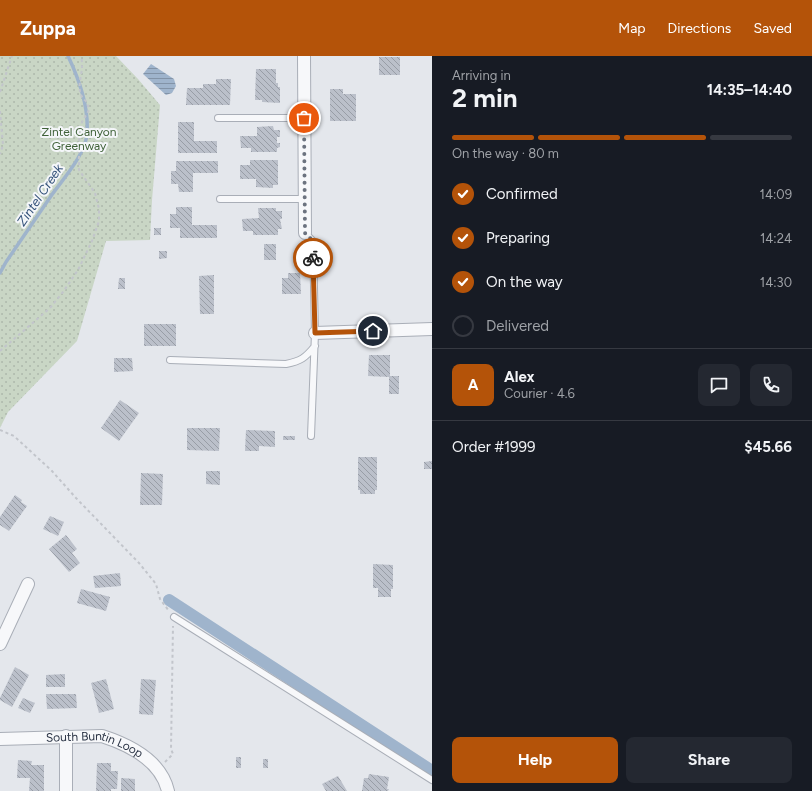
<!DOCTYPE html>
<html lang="en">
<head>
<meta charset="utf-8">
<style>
  :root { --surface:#171b24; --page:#242831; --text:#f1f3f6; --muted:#9ea1a6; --line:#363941; --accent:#b45309 }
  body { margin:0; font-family:Figtree,sans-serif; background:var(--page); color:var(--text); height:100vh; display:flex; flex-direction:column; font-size:15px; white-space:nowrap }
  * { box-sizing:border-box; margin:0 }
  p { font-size:13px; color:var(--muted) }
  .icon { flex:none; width:22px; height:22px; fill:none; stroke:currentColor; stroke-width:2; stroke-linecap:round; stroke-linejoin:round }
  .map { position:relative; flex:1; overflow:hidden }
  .side { display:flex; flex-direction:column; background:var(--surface); width:380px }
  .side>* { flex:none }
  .pin { position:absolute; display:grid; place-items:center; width:34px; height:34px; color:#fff; margin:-17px; border:2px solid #fff; border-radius:50%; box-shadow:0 1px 4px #0007 }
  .courier { position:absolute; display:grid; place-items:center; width:40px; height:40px; margin:-20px; border:3px solid #b45309; border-radius:50%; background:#fff; color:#222; box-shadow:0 1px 5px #0007 }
  .summary em { font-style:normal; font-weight:700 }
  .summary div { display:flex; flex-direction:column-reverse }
  .summary { display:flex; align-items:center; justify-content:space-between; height:68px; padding:0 20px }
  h1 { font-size:26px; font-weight:700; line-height:30px }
  .bar { display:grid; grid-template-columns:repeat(4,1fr); gap:6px 4px; align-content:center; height:48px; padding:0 20px }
  .bar i { height:5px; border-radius:3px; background:var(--line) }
  .bar .current { background:var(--accent) }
  .bar p { grid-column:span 4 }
  .line { display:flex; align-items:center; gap:10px; padding:0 20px; border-top:1px solid var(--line) }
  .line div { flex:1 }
  .round { display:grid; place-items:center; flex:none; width:42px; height:42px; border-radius:8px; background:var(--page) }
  ol { padding:0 20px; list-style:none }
  li { display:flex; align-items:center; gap:12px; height:44px }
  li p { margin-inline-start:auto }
  li .icon { padding:4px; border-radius:50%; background:var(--accent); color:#fff; stroke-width:4 }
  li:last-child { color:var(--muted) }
  li i { width:22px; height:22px; border:2px solid var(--line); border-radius:50% }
  .primary-button { display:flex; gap:8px; margin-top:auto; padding:8px 20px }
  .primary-button a { flex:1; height:46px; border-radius:8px; background:var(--accent); color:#fff; font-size:16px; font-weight:700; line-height:46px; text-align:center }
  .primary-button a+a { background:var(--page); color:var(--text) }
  header { display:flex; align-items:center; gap:24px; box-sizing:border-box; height:56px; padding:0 20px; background:var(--accent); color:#fff }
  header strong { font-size:19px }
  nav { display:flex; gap:22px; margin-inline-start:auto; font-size:14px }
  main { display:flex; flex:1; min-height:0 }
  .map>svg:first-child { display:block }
</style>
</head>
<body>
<header>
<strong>Zuppa</strong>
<nav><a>Map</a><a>Directions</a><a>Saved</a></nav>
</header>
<main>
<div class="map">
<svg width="432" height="735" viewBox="0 0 432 735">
  <defs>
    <pattern id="park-dots" width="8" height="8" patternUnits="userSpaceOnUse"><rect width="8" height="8" fill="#c9d6c5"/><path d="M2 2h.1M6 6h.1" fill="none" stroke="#adb8ab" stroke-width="1.8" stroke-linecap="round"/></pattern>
    <pattern id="water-rules" width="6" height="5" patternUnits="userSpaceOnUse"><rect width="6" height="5" fill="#9fb4cc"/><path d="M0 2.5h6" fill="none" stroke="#8293a7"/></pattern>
    <pattern id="building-back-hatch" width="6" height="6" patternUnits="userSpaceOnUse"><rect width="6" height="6" fill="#bbc0ca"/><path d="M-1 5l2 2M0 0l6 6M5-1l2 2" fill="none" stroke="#989da6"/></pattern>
  </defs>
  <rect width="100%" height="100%" fill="#e4e7ec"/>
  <path fill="url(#park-dots)" d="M0,0H116L138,23L160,49L152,144L150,184L106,185L77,285L8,356L0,372Z"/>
  <path fill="url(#water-rules)" d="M151,8L174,23L176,30L172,37L166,39L143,18Z"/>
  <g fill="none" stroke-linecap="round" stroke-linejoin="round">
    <path stroke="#9fb4cc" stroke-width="3.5" d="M0,217L6,206C21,184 36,162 51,140C63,123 86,98 87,77C89,50 79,23 68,0"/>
    <path stroke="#9fb4cc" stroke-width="12" d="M169,544L432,715"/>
  </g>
  <path fill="url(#building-back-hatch)" d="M379,1H400V19H379Z
    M256,13H276V27H278V31H280V47L262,46V44H255Z
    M216,23H231L230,49H186L187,32H203V28H216Z
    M330,33H343V38H356V65H330Z
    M178,66H194V85H217V97H178Z
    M273,70L274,74H280V81H277V87H280V91L277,92V96H251V92H241L240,80H257V71Z
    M250,104H278V129H273V132L256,131V123H240V109H250Z
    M176,105H218V117H193V136H179L178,128H171V115H176Z
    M176,151H192V169H217V182H180V172H170V158H176Z
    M258,152H276V155H282V163H280L282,173H278V179H253V175H243L242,163L259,162Z
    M154,172H161V179H154Z
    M264,188H276V204H264Z
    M159,195H167V202L159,203Z
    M288,217H300L301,238H282V222H288Z
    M214,219V258H200L199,220Z
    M119,222H125V233H118Z
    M144,268H176V290H144Z
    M369,299H390V320H399V338H389V321L368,320Z
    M114,302H132L133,315L114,316Z
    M120,344L139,357L119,385L101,372Z
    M187,372H220L219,395L187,394Z
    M246,374L275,375V391L259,390V395H245Z
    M283,380H295V384H283Z
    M358,401H377V434H375V438H360V434H358Z
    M432,405V413H424V406Z
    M206,415H220V429L206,428Z
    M141,417L163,418L162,449H140Z
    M15,439L22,444L21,446L27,450L9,475L0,469V461Z
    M50,460L64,466L58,480L43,473Z
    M66,479L77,493L72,497L80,507L69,516L49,493Z
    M373,508L393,509V533H391V541H378V532H373Z
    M120,517L121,530L95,532L93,520Z
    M81,533L110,541L106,555L77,547Z
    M15,611L29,619L12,651L0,644V642Z
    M65,618V631H46V619Z
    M106,623L114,653L99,657L91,627Z
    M141,623L156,624L153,659L139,658Z
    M46,638H76L77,652L47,653Z
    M23,642L35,647L30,657L18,652Z
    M236,701H241V712H236Z
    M263,703H268V712H263Z
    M18,704L32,705L31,709H44V735H29L30,722H17Z
    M97,707H111V715H118L117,733H111V735H96Z
    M369,718L389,721L387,733H389L388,735H362L364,722H368Z
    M338,720L347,735H326L322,728Z
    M121,722L135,723V735H121Z"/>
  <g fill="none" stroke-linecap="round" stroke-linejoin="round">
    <g stroke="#a9aeb7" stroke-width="8">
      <path id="service" d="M218,62H304
        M220,143H305
        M305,177L313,185L315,277L311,380
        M170,304L286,308C301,305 305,302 315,290
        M174,561L432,724"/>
    </g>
    <g stroke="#a9aeb7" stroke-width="14">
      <g id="minor">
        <path d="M304,0L305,177"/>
        <path d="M315,277L432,273"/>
        <path d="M0,588L28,528"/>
        <path d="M66,680V735"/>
        <path id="s1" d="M0,683L102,680C130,689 161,705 168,735"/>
      </g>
    </g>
    <path stroke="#c2c5cb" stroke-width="2" stroke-dasharray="3 3" stroke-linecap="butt" d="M0,36L12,0
      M0,55L3,89L0,98
      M0,295L50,252L63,236L78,214L92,185L99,165V153L95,137L79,114V85L82,66L89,54L87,46C74,37 82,22 82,10C82,7 82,3 81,0
      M0,374L14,380L52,415L76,442L139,507L156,528L160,543L169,555
      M165,706L173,698L171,693L173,570"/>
    <use href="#service" stroke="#f7f8fa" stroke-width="6"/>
    <use href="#minor" stroke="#f7f8fa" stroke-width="12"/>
  </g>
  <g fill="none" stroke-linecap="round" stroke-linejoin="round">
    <path stroke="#6c737f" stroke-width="4" stroke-dasharray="0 7.2" d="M304,62L305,177L313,185V202"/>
    <path stroke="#b45309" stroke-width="5" d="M313,202L315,277L373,275"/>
  </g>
  <g text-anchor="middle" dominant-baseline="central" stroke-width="4" stroke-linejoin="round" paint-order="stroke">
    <g font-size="12" fill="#3f6138" stroke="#f4f6f9">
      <text x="79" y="76">Zintel Canyon<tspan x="79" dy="14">Greenway</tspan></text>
    </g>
    <g font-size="12" fill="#2b3445" stroke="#f4f6f9">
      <text stroke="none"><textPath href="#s1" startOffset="96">South Buntin Loop</textPath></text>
    </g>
    <g font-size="13" font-style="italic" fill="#34527a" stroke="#f4f6f9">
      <text transform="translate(40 139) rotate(-56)">Zintel Creek</text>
    </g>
  </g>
</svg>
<div class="pin" style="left:304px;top:62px;background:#ea580c"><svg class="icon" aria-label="bag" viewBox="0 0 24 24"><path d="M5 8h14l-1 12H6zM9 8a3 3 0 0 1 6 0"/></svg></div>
<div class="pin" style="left:373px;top:275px;background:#1f2937"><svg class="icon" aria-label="home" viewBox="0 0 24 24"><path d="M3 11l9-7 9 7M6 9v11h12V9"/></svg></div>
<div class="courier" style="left:313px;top:202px"><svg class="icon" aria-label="bike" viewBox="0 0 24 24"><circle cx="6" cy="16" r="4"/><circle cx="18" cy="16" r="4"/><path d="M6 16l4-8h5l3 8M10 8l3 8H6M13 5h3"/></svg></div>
</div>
<section class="side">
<div class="summary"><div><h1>2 min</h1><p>Arriving in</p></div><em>14:35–14:40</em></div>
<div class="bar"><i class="current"></i><i class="current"></i><i class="current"></i><i></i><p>On the way · 80 m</p></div>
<ol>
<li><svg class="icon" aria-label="check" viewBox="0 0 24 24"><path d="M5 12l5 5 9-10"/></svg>Confirmed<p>14:09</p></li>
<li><svg class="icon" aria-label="check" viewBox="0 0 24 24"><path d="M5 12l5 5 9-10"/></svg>Preparing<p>14:24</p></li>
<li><svg class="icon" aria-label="check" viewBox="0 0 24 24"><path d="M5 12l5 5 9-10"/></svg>On the way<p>14:30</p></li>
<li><i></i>Delivered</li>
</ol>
<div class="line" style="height:72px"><b class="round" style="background:var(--accent);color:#fff">A</b><div><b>Alex</b><p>Courier · 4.6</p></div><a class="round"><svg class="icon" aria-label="chat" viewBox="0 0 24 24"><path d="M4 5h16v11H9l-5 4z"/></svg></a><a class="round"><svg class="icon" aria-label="phone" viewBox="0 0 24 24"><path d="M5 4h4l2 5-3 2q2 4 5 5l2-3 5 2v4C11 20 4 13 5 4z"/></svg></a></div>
<div class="line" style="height:52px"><div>Order #1999</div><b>$45.66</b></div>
<div class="primary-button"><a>Help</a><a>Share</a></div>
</section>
</main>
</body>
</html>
